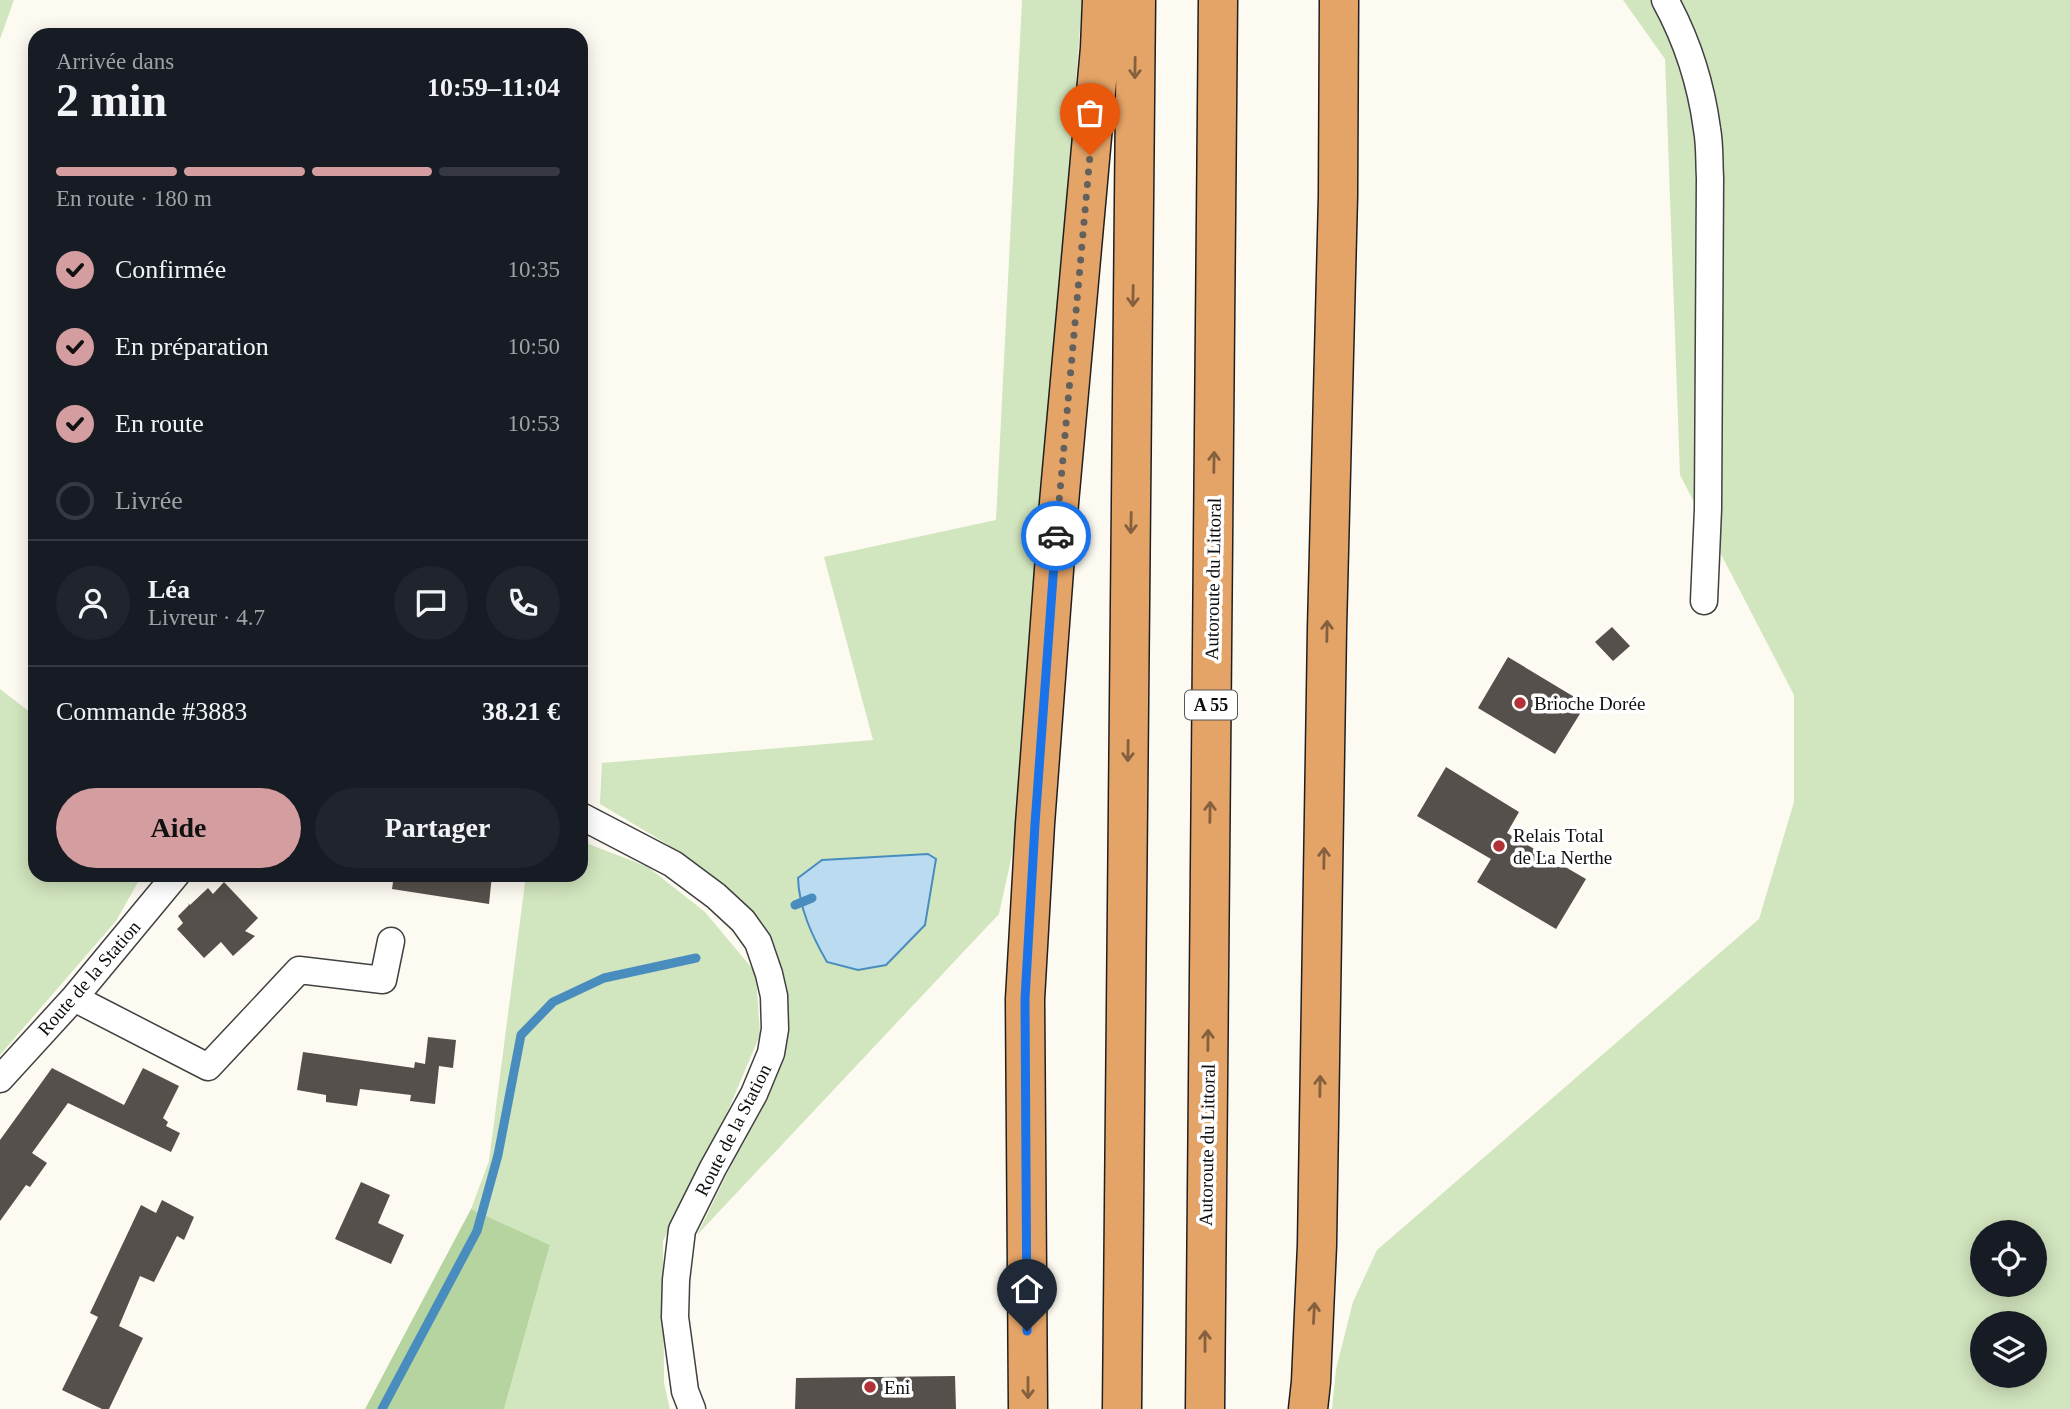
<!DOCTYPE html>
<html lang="fr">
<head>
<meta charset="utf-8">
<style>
  :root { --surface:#171b24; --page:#20242c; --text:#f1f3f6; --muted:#9ea1a6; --line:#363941; --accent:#d49da0 }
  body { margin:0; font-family:"Times New Roman",serif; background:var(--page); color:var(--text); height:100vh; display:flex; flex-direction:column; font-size:26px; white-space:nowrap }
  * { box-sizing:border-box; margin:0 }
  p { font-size:23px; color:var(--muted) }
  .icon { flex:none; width:38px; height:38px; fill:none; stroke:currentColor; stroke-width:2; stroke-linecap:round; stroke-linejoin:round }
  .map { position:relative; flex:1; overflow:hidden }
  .side { position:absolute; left:28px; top:28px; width:560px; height:854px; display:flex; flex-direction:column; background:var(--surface); border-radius:21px; box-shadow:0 4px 18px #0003 }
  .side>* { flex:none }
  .fabs { position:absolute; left:1970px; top:1220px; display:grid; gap:14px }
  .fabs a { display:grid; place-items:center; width:77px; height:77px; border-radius:50%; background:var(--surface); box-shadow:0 4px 18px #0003; font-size:35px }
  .pin { position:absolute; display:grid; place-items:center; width:60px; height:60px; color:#fff; margin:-72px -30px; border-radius:50% 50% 50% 0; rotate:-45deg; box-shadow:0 0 7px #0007 }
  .pin .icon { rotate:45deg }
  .courier { position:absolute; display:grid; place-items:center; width:70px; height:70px; margin:-35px; border:5px solid #1a73e8; border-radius:50%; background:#fff; color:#222; box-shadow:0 2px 9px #0007 }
  .overview em { font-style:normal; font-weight:700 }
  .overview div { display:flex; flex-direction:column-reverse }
  .overview { display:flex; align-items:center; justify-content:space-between; height:119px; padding:0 28px }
  h1 { font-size:46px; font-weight:700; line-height:52px }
  .bar { display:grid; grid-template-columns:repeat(4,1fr); gap:10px 7px; align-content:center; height:84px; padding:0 28px }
  .bar i { height:9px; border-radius:5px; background:var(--line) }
  .bar .current { background:var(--accent) }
  .bar p { grid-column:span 4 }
  .line { display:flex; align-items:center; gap:18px; padding:0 28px; border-top:2px solid var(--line) }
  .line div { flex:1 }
  .round { display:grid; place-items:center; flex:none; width:74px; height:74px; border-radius:37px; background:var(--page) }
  ol { padding:0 28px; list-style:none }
  li { display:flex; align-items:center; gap:21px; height:77px }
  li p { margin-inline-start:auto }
  li .icon { padding:7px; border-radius:50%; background:var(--accent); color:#111; stroke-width:4 }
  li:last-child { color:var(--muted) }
  li i { width:38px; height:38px; border:4px solid var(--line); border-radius:50% }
  .button { display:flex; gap:14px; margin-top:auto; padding:14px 28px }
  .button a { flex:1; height:80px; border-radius:42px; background:var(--accent); color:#111; font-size:28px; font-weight:700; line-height:80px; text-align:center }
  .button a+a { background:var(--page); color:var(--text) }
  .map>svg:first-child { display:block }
</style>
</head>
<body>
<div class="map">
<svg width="2070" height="1409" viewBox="0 0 2070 1409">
  <rect width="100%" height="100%" fill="#fdfbf1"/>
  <path fill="#d1e5be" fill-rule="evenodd" d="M0,0H14L0,39Z
    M1022,0H1082L1059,314L1013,850L999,914L697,1235L752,1123L787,1033L745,908L667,844L600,804L602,763L873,740L824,557L996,520Z
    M1623,0H2070V1409H1332L1336,1369L1353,1302L1377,1250L1759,919L1794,802V695L1680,475L1665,59ZM1983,1232H2035V1284H1983ZM1983,1323H2035V1376H1983Z
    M0,689L35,716V875H142L116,921L0,1055Z
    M581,841L648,867L705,912L756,973L760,1035L729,1108L663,1241L664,1383L670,1409H504L550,1245L471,1209L489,1161L526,875H581Z"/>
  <path fill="#b5d49f" d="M471,1209L550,1245L504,1409H365Z"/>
  <path fill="#bbdbf0" stroke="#498dbf" stroke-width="2" d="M928,854L936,859L925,925L886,965L858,970L827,962C812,936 799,908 798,878L822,860Z"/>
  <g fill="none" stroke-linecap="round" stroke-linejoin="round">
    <path stroke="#498dbf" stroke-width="9" d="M795,905L812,898
      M382,1409L477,1231L498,1155L521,1035L553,1002L604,978L696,958"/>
  </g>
  <path fill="#56504c" d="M1612,627L1630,646L1613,661L1595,642Z
    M1508,657L1586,704L1555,754L1478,708Z
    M1446,767L1519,812L1507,833L1586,879L1556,929L1477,882L1491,859L1417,816Z
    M394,875H492L489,904L392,889Z
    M224,882L258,918L245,931L255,936L233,956L221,942L204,958L177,929L183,923L178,916L189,905L188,903L190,905L208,888L213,894Z
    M428,1037L456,1040L453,1068L439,1066L435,1104L410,1101L411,1095L360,1089L357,1106L326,1102V1095L297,1090L303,1052L414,1068L415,1062L425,1064Z
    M52,1068L124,1105L143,1068L179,1086L163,1118L168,1122L166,1126L180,1133L171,1152L68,1103L32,1153L47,1163L30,1187L26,1185L0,1221V1140Z
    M361,1182L390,1195L378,1223L404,1235L391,1264L335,1239Z
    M162,1200L194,1217L184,1240L177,1236L154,1282L140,1276L119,1326L143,1338L109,1409H102L62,1390L98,1317L90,1313L141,1205L156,1213Z
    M955,1376L956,1409H795L796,1378Z"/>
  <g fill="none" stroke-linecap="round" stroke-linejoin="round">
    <g stroke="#414141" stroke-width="29">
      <path id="minor" d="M1665,0C1687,40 1701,84 1707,129C1710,145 1709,161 1710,178L1708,509L1704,601
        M581,816L673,864L716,896L743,921L758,942L769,974L774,996L775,1029L771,1053L754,1094L713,1168L682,1230L676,1280L675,1317L685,1391L692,1409
        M74,998L208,1067L299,970L383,980L391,941
        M0,1079L74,998L176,875"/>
    </g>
    <g stroke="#1f1f1f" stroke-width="41">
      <path id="motorway" d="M1028,1409L1025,999L1035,824L1059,503L1100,48L1102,0
        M1122,1409L1136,0
        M1205,1409L1218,0
        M1308,1409L1311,1382L1317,1245L1327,629L1338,196L1339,0"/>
    </g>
    <use href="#minor" stroke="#fff" stroke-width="26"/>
    <use href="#motorway" stroke="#e5a467" stroke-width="38"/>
  </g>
  <defs><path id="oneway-shaft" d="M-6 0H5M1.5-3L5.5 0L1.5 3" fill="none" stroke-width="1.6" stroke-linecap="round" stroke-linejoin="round" transform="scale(1.75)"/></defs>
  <g stroke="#84603f">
    <use href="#oneway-shaft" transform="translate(1135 68) rotate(91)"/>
    <use href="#oneway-shaft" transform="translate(1133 296) rotate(91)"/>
    <use href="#oneway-shaft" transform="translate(1214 462) rotate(-89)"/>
    <use href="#oneway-shaft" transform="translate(1131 523) rotate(91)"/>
    <use href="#oneway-shaft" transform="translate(1327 631) rotate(-89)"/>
    <use href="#oneway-shaft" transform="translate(1128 751) rotate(91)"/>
    <use href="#oneway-shaft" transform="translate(1210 812) rotate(-89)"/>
    <use href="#oneway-shaft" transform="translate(1324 858) rotate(-89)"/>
    <use href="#oneway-shaft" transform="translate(1208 1040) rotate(-89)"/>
    <use href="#oneway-shaft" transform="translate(1320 1086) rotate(-89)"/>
    <use href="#oneway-shaft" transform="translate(1314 1313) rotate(-87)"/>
    <use href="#oneway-shaft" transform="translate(1205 1341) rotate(-90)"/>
    <use href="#oneway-shaft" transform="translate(1028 1388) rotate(90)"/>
  </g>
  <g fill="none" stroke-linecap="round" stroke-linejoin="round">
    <path stroke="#62615d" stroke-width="7" stroke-dasharray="0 12.6" d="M1056,536L1090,155"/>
    <path stroke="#1a73e8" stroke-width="9" d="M1027,1331L1025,999L1035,824L1056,536"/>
  </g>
  <g fill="#b03437" stroke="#fff" stroke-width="2.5">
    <circle cx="1520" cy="703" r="7"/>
    <circle cx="1499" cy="846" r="7"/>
    <circle cx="870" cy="1387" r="7"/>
  </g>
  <g text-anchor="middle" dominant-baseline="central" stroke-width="7" stroke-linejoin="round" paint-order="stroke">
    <rect fill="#fff" stroke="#565656" stroke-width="2" x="1185" y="690.5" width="52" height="29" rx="5"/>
    <g font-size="18" font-weight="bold" fill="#0e0e0e">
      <text x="1211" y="705">A 55</text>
    </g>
    <g font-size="19" fill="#0e0e0e" stroke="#fff">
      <text transform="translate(1213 579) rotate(-89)">Autoroute du Littoral</text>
      <text transform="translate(89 978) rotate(-49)">Route de la Station</text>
      <text transform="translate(733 1130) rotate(-63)">Route de la Station</text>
      <text transform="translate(1207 1145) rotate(-89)">Autoroute du Littoral</text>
    </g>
    <g font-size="19" fill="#0e0e0e" stroke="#fff" text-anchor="start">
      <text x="1534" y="703">Brioche Dorée</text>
      <text x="1513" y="835">Relais Total<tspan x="1513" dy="22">de La Nerthe</tspan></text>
      <text x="884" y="1387">Eni</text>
    </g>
  </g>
</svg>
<div class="fabs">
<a><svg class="icon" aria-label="locate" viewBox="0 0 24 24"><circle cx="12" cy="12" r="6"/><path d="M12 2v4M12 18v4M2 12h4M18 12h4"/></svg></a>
<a><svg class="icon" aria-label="layers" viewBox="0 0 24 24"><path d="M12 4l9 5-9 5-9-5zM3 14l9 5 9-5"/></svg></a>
</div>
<div class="pin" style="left:1090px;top:155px;background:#ea580c"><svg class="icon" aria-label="bag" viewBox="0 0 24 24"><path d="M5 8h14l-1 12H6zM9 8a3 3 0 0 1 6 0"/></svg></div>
<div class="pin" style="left:1027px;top:1331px;background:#1f2937"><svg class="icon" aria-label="home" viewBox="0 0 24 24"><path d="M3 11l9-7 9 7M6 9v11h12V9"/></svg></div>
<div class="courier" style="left:1056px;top:536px"><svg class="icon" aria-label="car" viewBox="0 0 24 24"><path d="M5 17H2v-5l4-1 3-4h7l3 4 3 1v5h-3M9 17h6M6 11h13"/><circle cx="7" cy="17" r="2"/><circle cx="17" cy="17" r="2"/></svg></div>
<section class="side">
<div class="overview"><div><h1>2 min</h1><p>Arrivée dans</p></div><em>10:59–11:04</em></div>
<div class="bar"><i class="current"></i><i class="current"></i><i class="current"></i><i></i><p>En route · 180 m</p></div>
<ol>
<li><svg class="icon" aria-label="check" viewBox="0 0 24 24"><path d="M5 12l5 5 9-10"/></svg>Confirmée<p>10:35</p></li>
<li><svg class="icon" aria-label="check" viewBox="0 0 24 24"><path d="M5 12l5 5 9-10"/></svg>En préparation<p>10:50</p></li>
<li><svg class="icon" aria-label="check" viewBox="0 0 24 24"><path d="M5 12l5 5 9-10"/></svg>En route<p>10:53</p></li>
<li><i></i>Livrée</li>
</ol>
<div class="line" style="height:126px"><a class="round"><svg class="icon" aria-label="person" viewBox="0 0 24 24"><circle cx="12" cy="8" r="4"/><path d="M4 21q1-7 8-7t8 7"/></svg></a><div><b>Léa</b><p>Livreur · 4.7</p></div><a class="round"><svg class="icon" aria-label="chat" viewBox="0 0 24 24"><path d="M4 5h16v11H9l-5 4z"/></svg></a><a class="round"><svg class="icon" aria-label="phone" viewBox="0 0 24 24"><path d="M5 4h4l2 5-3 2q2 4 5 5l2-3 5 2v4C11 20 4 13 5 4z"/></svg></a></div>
<div class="line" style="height:91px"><div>Commande #3883</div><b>38.21 €</b></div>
<div class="button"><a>Aide</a><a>Partager</a></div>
</section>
</div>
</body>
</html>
